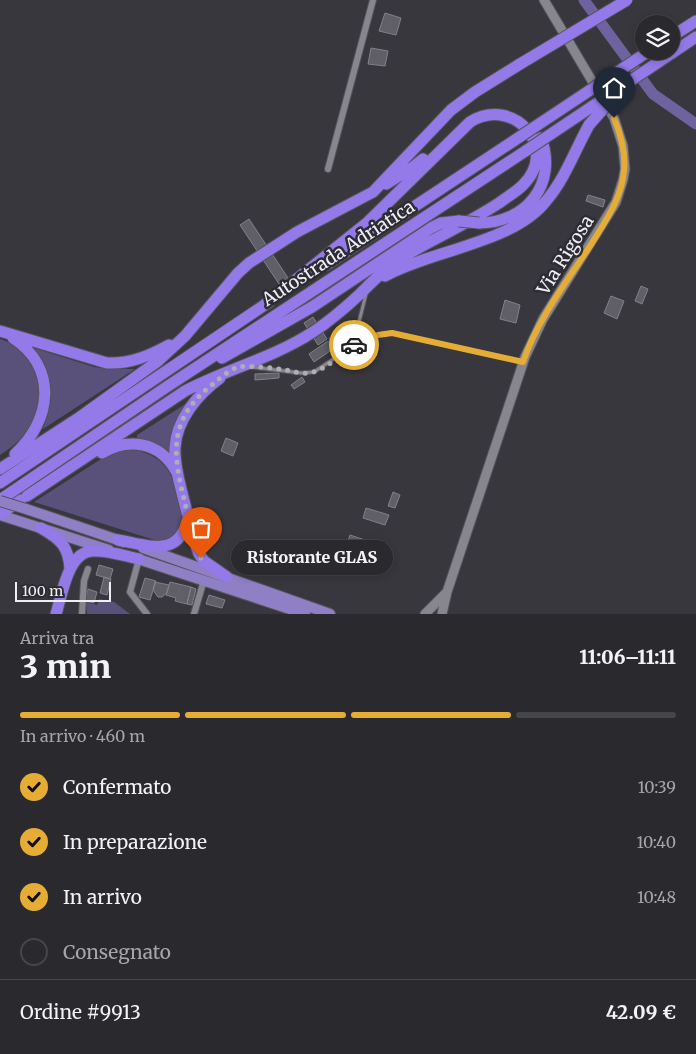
<!DOCTYPE html>
<html lang="it">
<head>
<meta charset="utf-8">
<style>
  :root { --surface:#2a292e; --page:#36353a; --text:#f1f3f6; --muted:#a5a6aa; --line:#46454a; --accent:#e5ad35 }
  body { margin:0; font-family:Merriweather,serif; background:var(--page); color:var(--text); height:100vh; display:flex; flex-direction:column; font-size:19px; white-space:nowrap }
  * { box-sizing:border-box; margin:0 }
  p { font-size:16px; color:var(--muted) }
  .icon { flex:none; width:28px; height:28px; fill:none; stroke:currentColor; stroke-width:2; stroke-linecap:round; stroke-linejoin:round }
  .map { position:relative; height:614px; overflow:hidden }
  .drawer { display:flex; flex-direction:column; background:var(--surface); flex:1 }
  .drawer>* { flex:none }
  .controls { position:absolute; left:635px; top:15px; display:grid; gap:10px }
  .controls a { display:grid; place-items:center; width:45px; height:45px; border-radius:50%; background:var(--surface); box-shadow:0 2px 8px #0003,0 0 0 1px var(--line); font-size:25px }
  .scale { position:absolute; left:15px; bottom:12px; width:96px; box-sizing:border-box; padding-left:5px; border:2px solid #efeef3; border-top:0; font-size:14px; line-height:18px; white-space:nowrap; color:#efeef3; -webkit-text-stroke:4px #2d2c34; paint-order:stroke }
  .pin { position:absolute; display:grid; place-items:center; width:42px; height:42px; color:#fff; margin:-51px -21px; border-radius:50% 50% 50% 0; rotate:-45deg; box-shadow:0 0 5px #0007 }
  .pin .icon { rotate:45deg }
  .courier { position:absolute; display:grid; place-items:center; width:50px; height:50px; margin:-25px; border:4px solid #e5ad35; border-radius:50%; background:#fff; color:#222; box-shadow:0 1px 6px #0007 }
  .bubble { position:absolute; height:35px; border-radius:18px; background:var(--surface); box-shadow:0 2px 8px #0003,0 0 0 1px var(--line); font-size:16px; font-weight:800; line-height:35px; text-align:center }
  .head em { font-style:normal; font-weight:800 }
  .head div { display:flex; flex-direction:column-reverse }
  .head { display:flex; align-items:center; justify-content:space-between; height:85px; padding:0 20px }
  h1 { font-size:32px; font-weight:800; line-height:38px }
  .bar { display:grid; grid-template-columns:repeat(4,1fr); gap:8px 5px; align-content:center; height:60px; padding:0 20px }
  .bar i { height:6px; border-radius:4px; background:var(--line) }
  .bar .active { background:var(--accent) }
  .bar p { grid-column:span 4 }
  .line { display:flex; align-items:center; gap:12px; padding:0 20px; border-top:1px solid var(--line) }
  .line div { flex:1 }
  ol { padding:0 20px; list-style:none }
  li { display:flex; align-items:center; gap:15px; height:55px }
  li p { margin-inline-start:auto }
  li .icon { padding:5px; border-radius:50%; background:var(--accent); color:#111; stroke-width:4 }
  li:last-child { color:var(--muted) }
  li i { width:28px; height:28px; border:2px solid var(--line); border-radius:50% }
  .map>svg:first-child { display:block }
</style>
</head>
<body>
<div class="map">
<svg width="696" height="614" viewBox="0 0 696 614">
  <rect width="100%" height="100%" fill="#38373e"/>
  <path fill="#59517a" d="M351,321L355,323C352,334 353,343 343,350L336,340L331,343L328,338L347,326Z
    M0,339C31,348 47,386 36,415C29,434 15,445 0,455Z
    M31,347L94,367L108,369H135L43,429C56,394 54,378 31,347Z
    M187,403L173,460L153,444L137,438V435Z
    M126,448C175,456 174,481 183,524L175,536L161,542L34,502L112,452Z
    M99,599L114,602L130,614H87L86,602L97,605Z"/>
  <g fill="none" stroke-linecap="round" stroke-linejoin="round">
    <path stroke="#6f639f" stroke-width="11" d="M584,0L653,94L696,124"/>
  </g>
  <path fill="#605f68" stroke="#82818a" d="M385,13L401,18L396,35L379,31Z
    M371,48L388,51L385,66L368,64Z
    M588,195L605,200L603,207L586,201Z
    M249,219L288,278L279,284L240,225Z
    M641,286L648,289L642,304L635,301Z
    M611,296L624,301L617,319L604,313Z
    M505,300L520,305L516,323L500,319Z
    M313,317L327,339L318,345L304,323Z
    M328,341L333,349L314,362L309,354Z
    M279,373V378L255,380V374Z
    M302,377L305,382L294,389L291,385Z
    M226,438L238,443L233,456L221,451Z
    M393,492L400,495L395,508L388,506Z
    M366,508L389,515L385,525L363,518Z
    M350,535L365,540L357,565L341,560Z
    M99,565L113,569L110,579L96,575Z
    M104,577L111,579L107,595L100,593Z
    M145,578L156,581L150,600L139,597Z
    M155,582L169,585L167,593L162,597H158L155,593L153,589Z
    M170,582L191,587L187,604L175,601L176,598L166,595Z
    M191,587L196,589L192,605L187,604Z
    M88,589L97,592L94,603L85,601Z
    M209,595L225,600L222,608L206,604Z"/>
  <g fill="none" stroke-linecap="round" stroke-linejoin="round">
    <g stroke="#55545b" stroke-width="5">
      <path id="service" d="M353,346L377,335L392,333L521,362
        M251,367L301,373L314,372L353,346L366,294"/>
    </g>
    <g stroke="#55545b" stroke-width="8">
      <path id="minor" d="M328,169L373,0
        M139,559L130,592L147,614
        M82,614L84,581L88,569
        M194,614L204,580"/>
    </g>
    <g stroke="#55545b" stroke-width="11">
      <path id="secondary" d="M425,614L447,592
        M442,614L447,592L525,357L543,319L616,202L623,180L625,169L623,146L614,118L544,0"/>
    </g>
    <g stroke="#55545b" stroke-width="12">
      <path id="primary" d="M26,509L124,542
        M0,515L109,550
        M143,548L330,614
        M132,557L305,614"/>
    </g>
    <g stroke="#55545b" stroke-width="13">
      <path id="motorway" d="M671,37L696,21
        M672,53L696,37
        M386,184L413,167L423,159
        M479,223C526,223 558,184 541,138
        M326,265L521,136
        M385,276C432,250 513,243 546,201C565,179 575,150 589,125
        M0,331L107,363C130,364 149,356 169,345
        M13,338C58,368 52,420 15,454
        M222,358L312,307L431,228L441,223L459,221
        M220,378C198,394 176,420 175,448C174,466 180,484 184,501C189,519 192,537 199,554L204,561L227,577
        M102,453C129,437 160,442 176,471
        M0,469L80,417L158,361L185,336L238,273L249,263L297,232L373,192L451,110L475,92L520,64
        M0,483L269,302
        M27,496L185,391C227,369 273,358 313,332C330,321 345,308 360,294C373,281 387,266 403,257C435,238 467,224 499,203C507,197 516,192 523,185C560,148 514,95 470,122L368,222L263,306
        M0,500L165,388L527,150
        M0,514L21,500
        M41,528C60,539 69,546 70,570
        M118,540C148,545 179,559 188,518
        M56,614C62,595 68,551 93,551C108,550 125,556 139,559"/>
    </g>
    <use href="#service" stroke="#87868f" stroke-width="3"/>
    <use href="#minor" stroke="#87868f" stroke-width="6"/>
    <use href="#secondary" stroke="#87868f" stroke-width="9"/>
    <use href="#primary" stroke="#8f7fc4" stroke-width="10"/>
    <use href="#motorway" stroke="#947ae8" stroke-width="11"/>
    <g stroke="#55545b" stroke-width="12" stroke-linecap="butt">
      <path id="primary-bridge" d="M0,501L26,509"/>
    </g>
    <g stroke="#55545b" stroke-width="13" stroke-linecap="butt">
      <path id="motorway-bridge" d="M520,64L627,0
        M589,125L604,108L621,96
        M521,136L649,51
        M527,150L672,53
        M459,221L479,223"/>
    </g>
    <use href="#primary-bridge" stroke="#8f7fc4" stroke-width="10"/>
    <use href="#motorway-bridge" stroke="#947ae8" stroke-width="11"/>
  </g>
  <g fill="none" stroke-linecap="round" stroke-linejoin="round">
    <path stroke="#afaeb4" stroke-width="5" stroke-dasharray="0 9" d="M201,558C193,544 190,526 187,511C174,459 164,422 213,384C219,379 230,369 238,367C253,365 271,368 287,370C295,372 305,375 313,372C326,369 344,353 354,345"/>
    <path stroke="#e5ad35" stroke-width="6" d="M354,345L378,335L392,333L523,362C537,320 568,280 592,243C606,220 622,198 624,170C626,152 621,135 614,118"/>
  </g>
  <g text-anchor="middle" dominant-baseline="central" stroke-width="5" stroke-linejoin="round" paint-order="stroke">
    <g font-size="18" fill="#efeef3" stroke="#2d2c34">
      <text transform="translate(338 253) rotate(-33)">Autostrada Adriatica</text>
      <text transform="translate(565 255) rotate(-58)">Via Rigosa</text>
    </g>
  </g>
</svg>
<div class="controls">
<a><svg class="icon" aria-label="layers" viewBox="0 0 24 24"><path d="M12 4l9 5-9 5-9-5zM3 14l9 5 9-5"/></svg></a>
</div>
<div class="scale">100 m</div>
<div class="pin" style="left:201px;top:558px;background:#ea580c"><svg class="icon" aria-label="bag" viewBox="0 0 24 24"><path d="M5 8h14l-1 12H6zM9 8a3 3 0 0 1 6 0"/></svg></div>
<div class="pin" style="left:614px;top:118px;background:#1f2937"><svg class="icon" aria-label="home" viewBox="0 0 24 24"><path d="M3 11l9-7 9 7M6 9v11h12V9"/></svg></div>
<div class="courier" style="left:354px;top:345px"><svg class="icon" aria-label="car" viewBox="0 0 24 24"><path d="M5 17H2v-5l4-1 3-4h7l3 4 3 1v5h-3M9 17h6M6 11h13"/><circle cx="7" cy="17" r="2"/><circle cx="17" cy="17" r="2"/></svg></div>
<div class="bubble" style="left:231px;top:540px;width:162px">Ristorante GLAS</div>
</div>
<section class="drawer">
<div class="head"><div><h1>3 min</h1><p>Arriva tra</p></div><em>11:06–11:11</em></div>
<div class="bar"><i class="active"></i><i class="active"></i><i class="active"></i><i></i><p>In arrivo · 460 m</p></div>
<ol>
<li><svg class="icon" aria-label="check" viewBox="0 0 24 24"><path d="M5 12l5 5 9-10"/></svg>Confermato<p>10:39</p></li>
<li><svg class="icon" aria-label="check" viewBox="0 0 24 24"><path d="M5 12l5 5 9-10"/></svg>In preparazione<p>10:40</p></li>
<li><svg class="icon" aria-label="check" viewBox="0 0 24 24"><path d="M5 12l5 5 9-10"/></svg>In arrivo<p>10:48</p></li>
<li><i></i>Consegnato</li>
</ol>
<div class="line" style="height:65px"><div>Ordine #9913</div><b>42.09 €</b></div>
</section>
</body>
</html>
